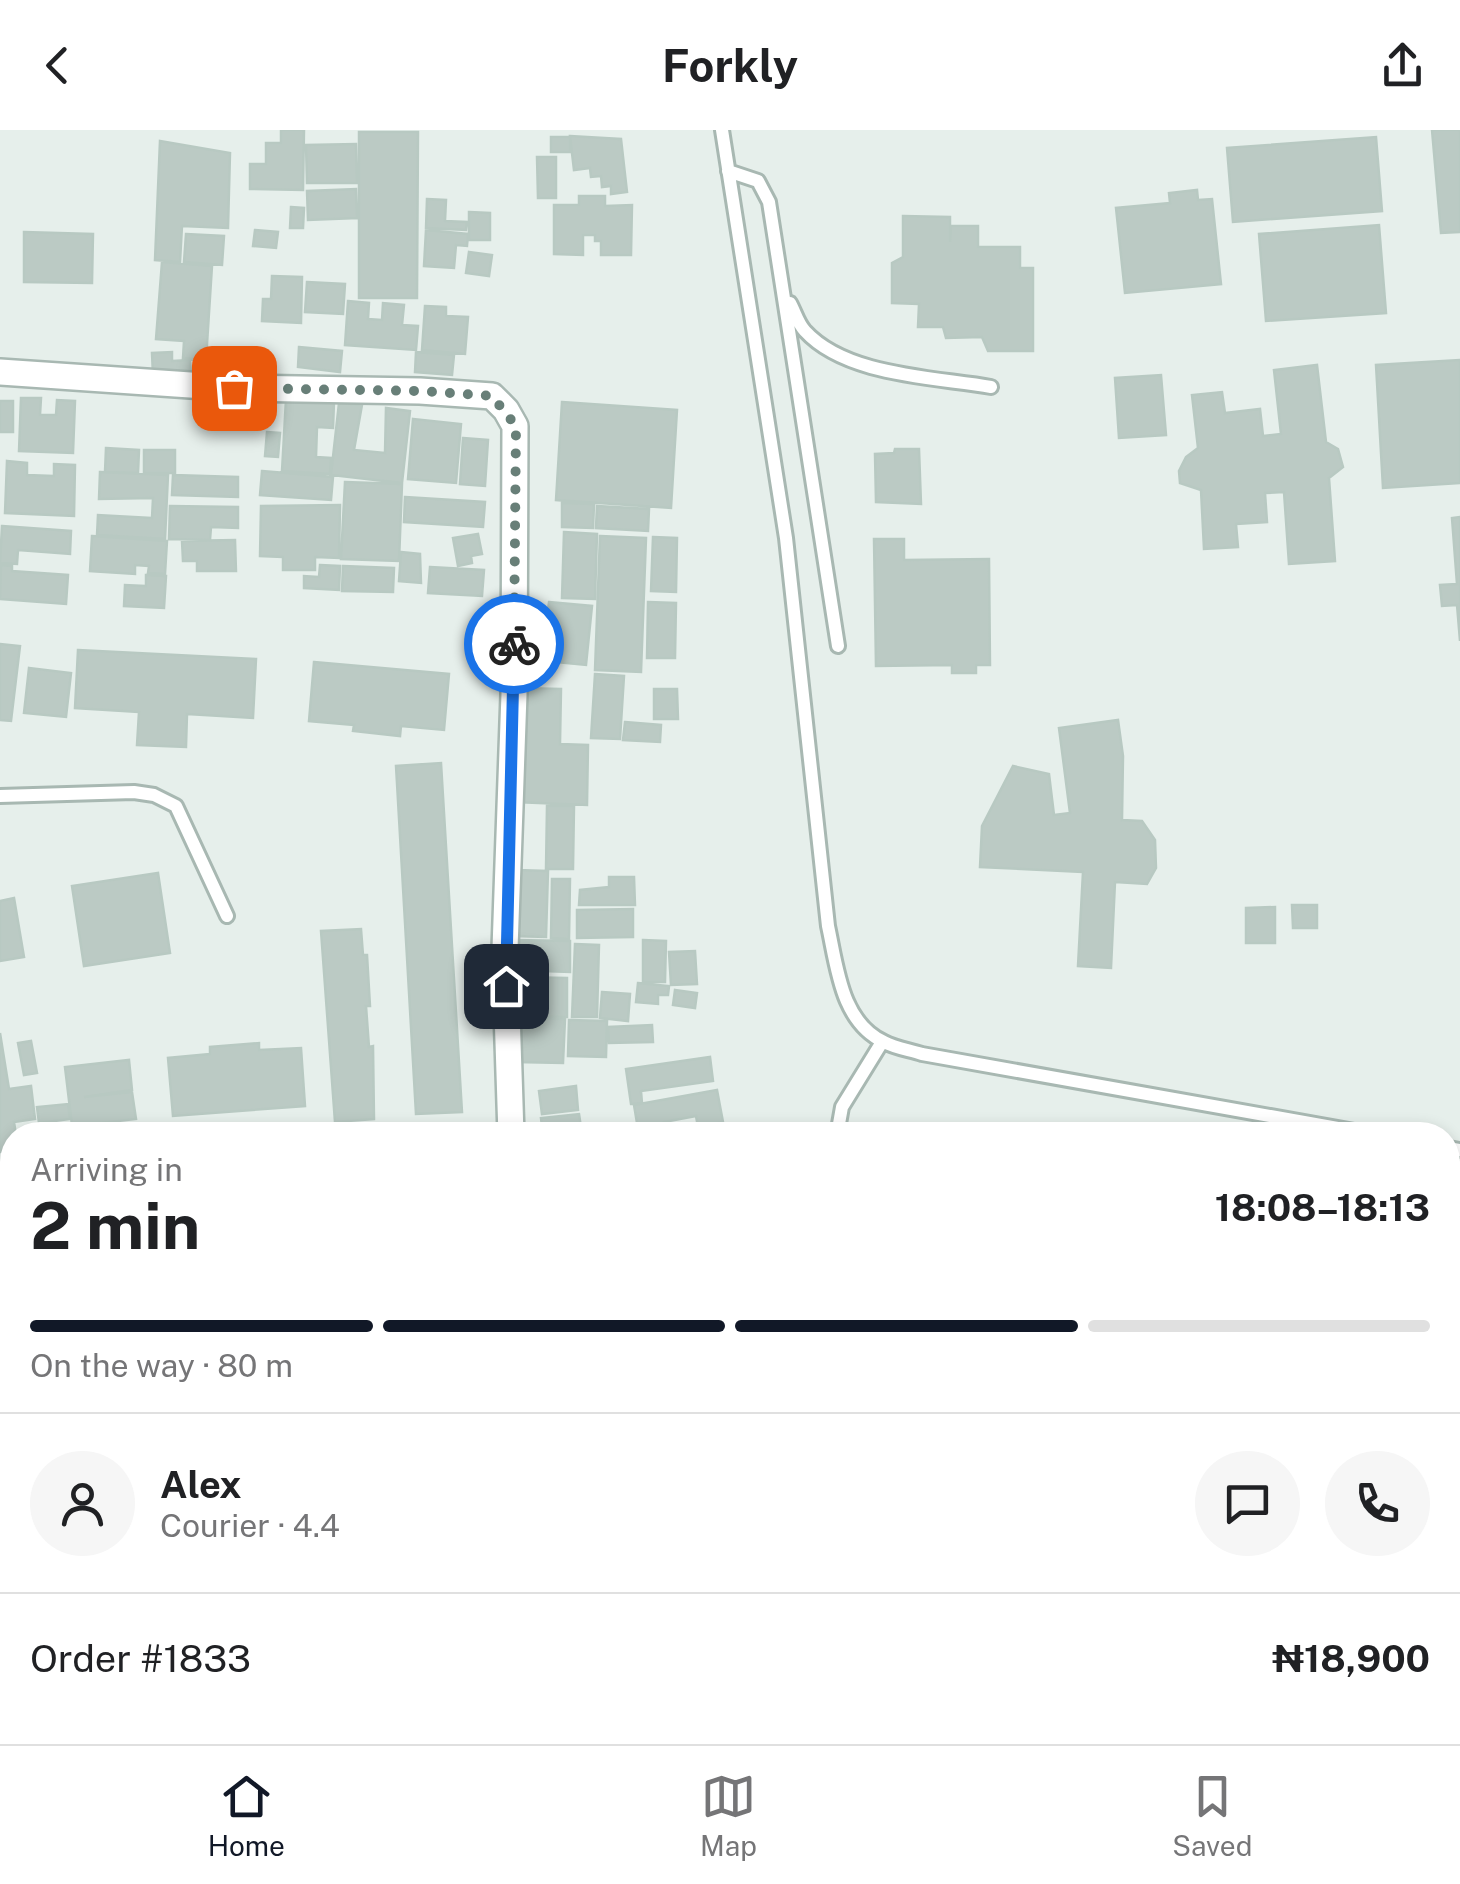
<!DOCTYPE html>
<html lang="en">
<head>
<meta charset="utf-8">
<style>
  :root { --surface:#fff; --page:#f6f6f6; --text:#202124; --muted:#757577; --line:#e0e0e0; --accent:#111827 }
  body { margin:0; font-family:"Public Sans",sans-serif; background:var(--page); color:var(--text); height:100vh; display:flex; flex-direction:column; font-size:38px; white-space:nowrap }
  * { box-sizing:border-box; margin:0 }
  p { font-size:32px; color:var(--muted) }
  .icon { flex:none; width:55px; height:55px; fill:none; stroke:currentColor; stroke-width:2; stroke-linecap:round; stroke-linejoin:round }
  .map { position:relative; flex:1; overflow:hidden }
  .side { position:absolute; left:0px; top:992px; width:1460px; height:622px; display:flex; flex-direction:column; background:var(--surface); border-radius:40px 40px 0 0; box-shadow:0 5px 15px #0003 }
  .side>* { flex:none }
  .pin { position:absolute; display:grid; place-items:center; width:85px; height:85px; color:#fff; margin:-42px; border-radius:20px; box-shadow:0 5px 15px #0006 }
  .courier { position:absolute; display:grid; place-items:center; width:100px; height:100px; margin:-50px; border:8px solid #1a73e8; border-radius:50%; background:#fff; color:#222; box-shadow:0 2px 12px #0007 }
  .summary em { font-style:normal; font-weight:700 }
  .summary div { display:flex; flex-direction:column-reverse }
  .summary { display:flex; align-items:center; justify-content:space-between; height:170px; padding:0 30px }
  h1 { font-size:65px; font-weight:700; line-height:75px }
  .bar { display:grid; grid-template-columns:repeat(4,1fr); gap:15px 10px; align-content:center; height:120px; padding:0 30px }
  .bar i { height:12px; border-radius:8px; background:var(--line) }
  .bar .current { background:var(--accent) }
  .bar p { grid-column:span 4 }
  .line { display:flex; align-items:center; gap:25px; padding:0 30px; border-top:2px solid var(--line) }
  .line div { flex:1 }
  .round { display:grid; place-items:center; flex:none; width:105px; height:105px; border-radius:52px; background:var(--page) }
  header { display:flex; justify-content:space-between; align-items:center; height:130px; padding:0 30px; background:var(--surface); font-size:45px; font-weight:700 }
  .tabs { display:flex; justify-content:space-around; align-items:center; height:140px; border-top:2px solid var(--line); background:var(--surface); font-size:28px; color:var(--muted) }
  .tabs a { display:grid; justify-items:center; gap:5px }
  .tabs .current { color:var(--accent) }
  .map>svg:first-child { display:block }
</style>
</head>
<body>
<header><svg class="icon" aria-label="back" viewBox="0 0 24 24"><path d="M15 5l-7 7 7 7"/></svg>Forkly<svg class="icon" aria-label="share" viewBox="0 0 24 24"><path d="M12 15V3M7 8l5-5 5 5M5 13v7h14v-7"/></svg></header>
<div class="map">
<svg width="1460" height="1614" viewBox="0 0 1460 1614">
  <rect width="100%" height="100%" fill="#e6efeb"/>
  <path fill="#bbcac4" stroke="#b8c9c2" stroke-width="2.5" d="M281,0H304L303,60L250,59V34H266V13H281Z
    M1432,0H1460V102L1441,103Z
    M359,2H418L417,168H359Z
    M570,6L621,9L627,62L611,64V56L602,57L601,46L591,47L590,38L574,40Z
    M551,7H570V22H551Z
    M1376,7L1382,81L1233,92L1227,18Z
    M160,11L230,23L228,98L182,96L180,132L155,130Z
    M356,14L357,53H307L306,15Z
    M537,27H556V68H538Z
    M356,59L357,88L308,90L307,61Z
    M1197,60L1198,70L1212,69L1221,154L1125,163L1116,78L1170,73L1169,63Z
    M579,66H605V76L632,75L631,125H601V111H595V105H583V125L554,124V75H579Z
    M427,69L446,70L445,91L467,92L466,100L426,98Z
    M291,77L304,78L303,98H290Z
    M469,82L490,83V110H469Z
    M903,86L950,87V112L951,96H978V117H1020V138H1033V221H988L982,207L946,208L943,197H918L919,174L892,173V133L903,127Z
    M1379,95L1386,183L1266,191L1259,104Z
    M255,100L278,102L276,118L253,116Z
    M426,100L468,104L467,116L456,115L454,138L424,136Z
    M24,102L93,104L92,153L24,152Z
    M186,104L224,106L222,135L184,132Z
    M469,122L492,125L489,146L466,143Z
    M162,132L212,136L206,230L183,228L184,211L156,209Z
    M272,146L302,147L301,193L262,191L263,169H271Z
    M307,152L345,154L343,184L305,182Z
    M348,171L369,173L368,189L382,190L383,173L404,175L402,195L418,196L416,220L345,215Z
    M425,176L446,177V186L468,187L465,224L422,220Z
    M299,217L342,221L340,242L298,237Z
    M172,222V231L190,230L191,243L153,246L152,223Z
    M416,222L454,225L452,245L415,242Z
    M1460,230V353L1383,358L1376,235Z
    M1317,235L1326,312L1338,319L1343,337L1329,348L1335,431L1289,434L1284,362L1265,363L1267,392L1236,394L1238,417L1204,419L1201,360L1180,353L1179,341L1186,327L1198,318L1192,265L1222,262L1225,283L1260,279L1263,306L1281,304L1274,240Z
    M1161,245L1166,305L1119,308L1115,248Z
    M21,268H41L40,285H56L57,270L75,271L73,323L19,321Z
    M286,269L334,272L333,298L317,297L316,327L331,328L330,344L282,341Z
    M0,271H13V302H0Z
    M562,272L677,280L671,378L556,370Z
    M339,273L362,275L354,320L385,323L386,278L410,281L402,353L331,345Z
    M413,289L461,294L456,353L408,349Z
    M267,302L280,303L278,327L265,326Z
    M463,308L488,310L485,356L460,354Z
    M106,318L139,320L138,343L105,342Z
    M895,319H919L921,374L876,372L875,324L894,323Z
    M144,320H175V343H144Z
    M7,331L27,333V345L54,346V334L75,335L74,386L5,383Z
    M262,341L333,347L331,370L260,365Z
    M100,342L168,345L165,409L97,405L98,385L152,388L153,368L99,369Z
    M173,345L238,347V367L172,365Z
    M345,352L402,354L399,431L341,429Z
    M405,367L485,372L483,397L404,392Z
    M562,373L594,374L593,398L562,397Z
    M340,375L339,428L315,427V440H283V427L260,426L261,376Z
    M170,376L238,377V398L211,397L210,410L169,409Z
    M597,376L649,379L648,401L596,398Z
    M1460,387V511L1457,475L1442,476L1440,455L1457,454L1452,388Z
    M2,396L71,401L70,424L18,420L17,434L0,433Z
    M564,402L597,404L595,469L562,468Z
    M478,404L482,424L471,426L472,433L458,436L453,408Z
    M92,406L167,411L165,444L148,443L149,436L135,435V444L90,441Z
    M600,406L646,408L641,542L595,540Z
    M653,407L677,408L676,462L651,461Z
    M874,409H904V430L989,429L990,535H976V543H952V535L876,536Z
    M235,410L236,441H197V431H183L182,411Z
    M401,422L420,424L421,453L399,451Z
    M1,435L12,436V441L68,445L66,474L0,469Z
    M320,435L340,436L339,460L304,458V446L319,447Z
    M343,436L394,438L393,462L342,461Z
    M430,437L484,440L482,466L428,463Z
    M146,445L166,446L164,478L124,476L125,455L146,456Z
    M549,472L592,476L586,535L534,530L539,487L547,488Z
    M648,472L676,473L675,528H647Z
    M0,514L20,516L11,591L0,590Z
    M78,520L256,529L253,588L187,584L186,617L137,615L139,582L75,578Z
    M314,532L449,544L444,600L401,596L400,606L353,601L354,595L309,591Z
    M29,538L71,543L66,587L24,583Z
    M595,544L624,546L620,609L591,608Z
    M517,558L561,559L560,614L588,615L587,675L515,672Z
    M654,559H677L678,589H654Z
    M1118,590L1123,626L1122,690L1142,691L1155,710L1156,738L1147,754L1115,752L1111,838L1078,836L1083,742L980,737L982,696L1013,636L1049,644L1054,685L1070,683L1059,598Z
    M625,592L661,595L660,612L623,610Z
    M441,633L462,982L416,984L396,636Z
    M547,676H574L573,739H546Z
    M516,740L548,741L546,807L513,806Z
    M158,743L170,823L84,836L72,756Z
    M609,747H634L635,775H579L580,760L609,757Z
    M552,749H570L569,809L551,808Z
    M14,768L24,827L0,831V771Z
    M1292,775H1317V798H1293Z
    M1275,777V813H1246V778Z
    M633,779V807L577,808V780Z
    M361,799L363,825H367L370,876H366L369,917L373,916L374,989L335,992L321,801Z
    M513,810L570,811V842L513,840Z
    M643,810L666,811L665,852H643Z
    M575,814L599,815L597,887H572Z
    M695,821L697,854L671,855L669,822Z
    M515,847L567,848V887L514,886Z
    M638,853L669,856L668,865H658V874L636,872Z
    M675,860L697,863L695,878L673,875Z
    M602,862L630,864L628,891L600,888Z
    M517,888L565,889L563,933L516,932Z
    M569,890L607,891L606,927L568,926Z
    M652,895L653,912L609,913L608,897Z
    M0,903L9,959L31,956L35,989L14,992L16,1005H12V1020L0,1022Z
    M31,911L37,943L24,945L18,913Z
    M259,913V920L301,918L305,976L173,986L168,928L210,924V917Z
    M710,927L713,951L641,961L642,973L631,974L626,939Z
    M129,930L132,960L84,967L132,962L136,989L101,993L102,1001L73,1004L65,937Z
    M576,956L578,980L542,984L539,961Z
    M717,960L723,992L698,997L696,986L664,992L667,1005H639L634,975Z
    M68,974L70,989L39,993L37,977Z
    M579,984L582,1004L543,1005L541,988Z
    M14,1602H157V1614H14Z
    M192,1602H269L268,1614H192Z
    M277,1602H346L347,1614H278Z
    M417,1602H486V1614H416Z"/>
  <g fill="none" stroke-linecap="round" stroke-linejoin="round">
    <g stroke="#a8b8b2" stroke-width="18">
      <path id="lane" d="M722,0L786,408L828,796C837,837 841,892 884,912C895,918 910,920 922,924L1377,1005
        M728,41L758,51L769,72L838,516
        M790,173C795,182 798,194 805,201C846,246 934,247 991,257
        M0,666L134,662L154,665L176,676L227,786
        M837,1005L842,977L882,912
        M1448,1018L1460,1020
        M848,1602L849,1614"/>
    </g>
    <g stroke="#a8b8b2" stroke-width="30">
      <path id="street" d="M0,242L234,258L420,261L492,266L506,280L515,296L514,564L505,819L511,1005
        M0,1054L12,1053
        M0,1440H12
        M182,1602V1614
        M366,1602V1609"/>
    </g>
    <use href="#lane" stroke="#fff" stroke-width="12"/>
    <use href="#street" stroke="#fff" stroke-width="25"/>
  </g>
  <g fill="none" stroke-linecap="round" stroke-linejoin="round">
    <path stroke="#687f78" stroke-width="10" stroke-dasharray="0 18" d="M234,258L420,261L492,266L516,296L514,514"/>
    <path stroke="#1a73e8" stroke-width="12" d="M506,856L514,514"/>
  </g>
</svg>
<div class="pin" style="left:234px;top:258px;background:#ea580c"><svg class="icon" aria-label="bag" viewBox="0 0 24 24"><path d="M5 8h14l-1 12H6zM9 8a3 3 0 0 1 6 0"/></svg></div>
<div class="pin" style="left:506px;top:856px;background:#1f2937"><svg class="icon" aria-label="home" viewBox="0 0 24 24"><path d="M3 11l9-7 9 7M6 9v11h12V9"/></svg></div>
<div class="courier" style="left:514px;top:514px"><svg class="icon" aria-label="bike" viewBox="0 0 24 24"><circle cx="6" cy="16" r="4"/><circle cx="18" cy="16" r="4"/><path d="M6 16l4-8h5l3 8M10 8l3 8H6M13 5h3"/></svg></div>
<section class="side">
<div class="summary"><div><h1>2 min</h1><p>Arriving in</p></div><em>18:08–18:13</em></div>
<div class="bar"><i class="current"></i><i class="current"></i><i class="current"></i><i></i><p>On the way · 80 m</p></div>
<div class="line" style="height:180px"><a class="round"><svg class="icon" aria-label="person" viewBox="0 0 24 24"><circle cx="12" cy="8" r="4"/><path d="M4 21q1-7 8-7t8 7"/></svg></a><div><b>Alex</b><p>Courier · 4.4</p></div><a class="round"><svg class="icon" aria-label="chat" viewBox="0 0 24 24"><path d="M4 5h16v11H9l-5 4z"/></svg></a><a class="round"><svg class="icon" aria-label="phone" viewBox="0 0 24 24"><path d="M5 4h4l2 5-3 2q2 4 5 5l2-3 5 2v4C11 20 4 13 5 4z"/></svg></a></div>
<div class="line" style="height:130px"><div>Order #1833</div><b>₦18,900</b></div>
</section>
</div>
<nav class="tabs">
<a class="current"><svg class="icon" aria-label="home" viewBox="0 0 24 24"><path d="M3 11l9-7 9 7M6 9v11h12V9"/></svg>Home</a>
<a><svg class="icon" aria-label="map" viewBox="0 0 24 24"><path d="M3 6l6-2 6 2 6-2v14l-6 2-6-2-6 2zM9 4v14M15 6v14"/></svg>Map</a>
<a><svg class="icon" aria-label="saved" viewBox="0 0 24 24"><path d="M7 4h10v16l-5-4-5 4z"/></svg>Saved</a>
</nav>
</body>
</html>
